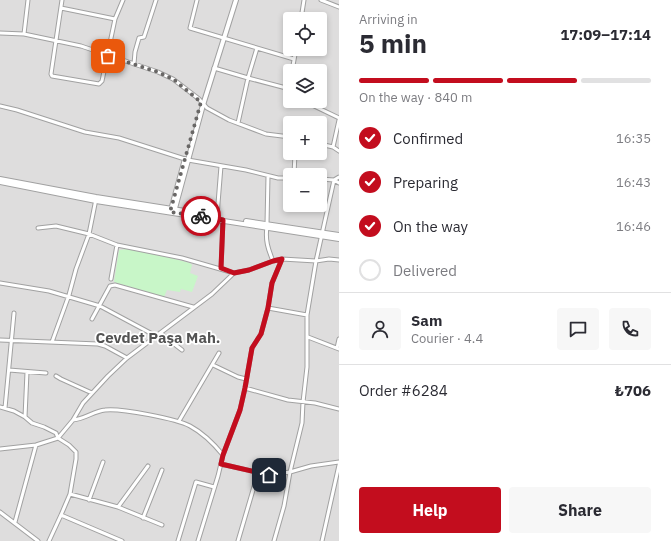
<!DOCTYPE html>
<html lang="en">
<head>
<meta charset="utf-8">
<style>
  :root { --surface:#fff; --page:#f7f7f7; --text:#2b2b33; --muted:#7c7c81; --line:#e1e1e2; --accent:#c30d1e }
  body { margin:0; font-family:"IBM Plex Sans",sans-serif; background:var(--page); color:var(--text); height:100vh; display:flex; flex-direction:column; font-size:15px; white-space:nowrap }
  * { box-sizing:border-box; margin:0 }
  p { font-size:13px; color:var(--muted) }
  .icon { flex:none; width:22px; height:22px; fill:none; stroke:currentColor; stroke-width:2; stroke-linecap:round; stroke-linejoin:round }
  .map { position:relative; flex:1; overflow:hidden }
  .side { display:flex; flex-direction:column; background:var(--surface); width:332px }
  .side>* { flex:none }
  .controls { position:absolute; left:283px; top:12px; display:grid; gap:8px }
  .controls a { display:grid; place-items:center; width:44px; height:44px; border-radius:4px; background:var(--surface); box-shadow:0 2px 6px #0003; font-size:20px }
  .pin { position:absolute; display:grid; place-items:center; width:34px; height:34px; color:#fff; margin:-17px; border-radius:8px; box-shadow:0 2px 6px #0006 }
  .courier { position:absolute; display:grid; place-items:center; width:40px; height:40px; margin:-20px; border:3px solid #c30d1e; border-radius:50%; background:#fff; color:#222; box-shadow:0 1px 5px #0007 }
  .summary em { font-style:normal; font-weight:700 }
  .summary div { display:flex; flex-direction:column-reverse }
  .summary { display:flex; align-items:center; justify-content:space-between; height:68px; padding:0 20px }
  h1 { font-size:26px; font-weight:700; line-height:30px }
  .bar { display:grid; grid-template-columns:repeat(4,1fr); gap:6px 4px; align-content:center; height:48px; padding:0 20px }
  .bar i { height:5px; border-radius:3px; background:var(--line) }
  .bar .active { background:var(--accent) }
  .bar p { grid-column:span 4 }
  .line { display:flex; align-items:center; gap:10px; padding:0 20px; border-top:1px solid var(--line) }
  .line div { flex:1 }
  .round { display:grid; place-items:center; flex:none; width:42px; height:42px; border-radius:4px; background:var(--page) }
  ol { padding:0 20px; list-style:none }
  li { display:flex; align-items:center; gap:12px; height:44px }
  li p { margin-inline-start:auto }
  li .icon { padding:4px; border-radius:50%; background:var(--accent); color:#fff; stroke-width:4 }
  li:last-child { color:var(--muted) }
  li i { width:22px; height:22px; border:2px solid var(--line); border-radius:50% }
  .primary-button { display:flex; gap:8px; margin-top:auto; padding:8px 20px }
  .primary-button a { flex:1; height:46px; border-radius:4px; background:var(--accent); color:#fff; font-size:16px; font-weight:700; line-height:46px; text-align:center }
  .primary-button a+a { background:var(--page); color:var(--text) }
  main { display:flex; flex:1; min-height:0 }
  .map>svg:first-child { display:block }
</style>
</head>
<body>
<main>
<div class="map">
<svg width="339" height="541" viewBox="0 0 339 541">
  <rect width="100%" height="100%" fill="#f0ece7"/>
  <path fill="#dedddd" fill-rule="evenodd" d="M0,0H339V541H0ZM290,19H320V49H290ZM290,71H320V101H290ZM290,123H320V153H290ZM290,175H320V205H290Z"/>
  <path fill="#c8f6c8" d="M127,249L148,252L190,263L192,265L190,273L198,276L192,292L181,289L180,292L167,290L164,297L114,282L119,250Z"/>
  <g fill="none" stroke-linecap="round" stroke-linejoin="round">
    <g stroke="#a1a1a1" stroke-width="5">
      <path id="minor" d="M62,0L51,74L52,76L99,84L102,81L115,19L123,0
        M197,0L190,28L294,59
        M321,0L339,7
        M61,8L115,19
        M301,19L304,0
        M0,33L24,34L81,46L158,72L173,79L199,99L207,108L229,120L266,134L290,137
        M24,34L28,0
        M257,48L248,78L290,89
        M134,64L135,52L139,38L144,37L156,0
        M214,68L248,78L238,123
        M292,71L296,49
        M297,101L310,104L339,118
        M0,106L17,110L85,132L119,138L188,160L246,170L278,178H290
        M320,144L333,147L339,120
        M333,147L339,151
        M294,175L295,153
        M320,179L334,180L339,183
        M217,216L221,166
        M267,224L268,176
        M267,227C265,240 268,249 273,261
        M38,228L56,226L89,234L117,245L182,258L234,273
        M221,269L223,220
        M111,279L117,245
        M0,283L49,291L100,306L156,336
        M268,308L307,315
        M92,319L110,286L115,285L193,307
        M160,333L182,350
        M308,337L339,349
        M0,340L98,344L105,346L127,358
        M52,342L69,295L76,269L89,234L96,199
        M337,348L339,339
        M213,365L238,377L246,379
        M9,370L46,373
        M56,376L61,379L92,393
        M245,388L288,400L315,403L339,409
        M0,407L14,411L25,417L32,423L44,427L56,433L58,438L69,445L76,452V459L70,494L61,515L49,541
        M5,408L14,313
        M25,417L27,372
        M73,420C85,419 94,411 105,410C121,408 177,419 190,426C203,433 214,444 223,455L218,476L198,541
        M179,421L219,353
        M0,449L36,445L58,438L73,420L83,403L108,376L127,358L212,294L234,273L249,270L273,261L282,259L316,261L329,259L339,260
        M223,455L240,410L245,388L252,348L261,334L268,308L272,283L282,259
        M221,464L269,475L290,472L311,466L339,462
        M70,494L118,507L162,525
        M89,500L103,462
        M118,507L148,466
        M0,512L38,541
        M61,515L122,541
        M143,518L162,470
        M15,522L36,445
        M178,541L196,482L214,487
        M238,541L258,473
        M274,541L284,506L290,472L302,423L303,402L307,367V315L316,261L334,180L339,177
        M322,541L339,465"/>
    </g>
    <g stroke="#a1a1a1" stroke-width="6">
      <path id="tertiary" d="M0,179L96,197L204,214
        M0,182L96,201L339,239
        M171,210L185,159
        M174,212L203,105L236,0
        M246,221L339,235"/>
    </g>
    <use href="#minor" stroke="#fff" stroke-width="3"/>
    <use href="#tertiary" stroke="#fff" stroke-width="4"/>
  </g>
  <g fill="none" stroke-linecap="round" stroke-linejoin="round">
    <path stroke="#696766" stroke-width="4" stroke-dasharray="0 7.2" d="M108,56L158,72L173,79L201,102L170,212L201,216"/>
    <path stroke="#c30d1e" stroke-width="5" d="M201,216L223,220L221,268L234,273L249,270L273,261L282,259L272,283L268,308L261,334L252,348L245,388L240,410L223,455L221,464L269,475"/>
  </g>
  <g text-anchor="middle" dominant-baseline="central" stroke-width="3.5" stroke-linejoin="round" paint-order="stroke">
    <g font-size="15" font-weight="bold" fill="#535353" stroke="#fff">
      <text x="158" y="337">Cevdet Paşa Mah.</text>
    </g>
  </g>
</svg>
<div class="controls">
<a><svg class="icon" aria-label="locate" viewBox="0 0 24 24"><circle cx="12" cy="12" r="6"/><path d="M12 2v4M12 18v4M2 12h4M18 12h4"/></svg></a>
<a><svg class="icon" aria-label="layers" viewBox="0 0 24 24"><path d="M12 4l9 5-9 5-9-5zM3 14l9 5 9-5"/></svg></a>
<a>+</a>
<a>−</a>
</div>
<div class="pin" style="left:108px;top:56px;background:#ea580c"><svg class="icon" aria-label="bag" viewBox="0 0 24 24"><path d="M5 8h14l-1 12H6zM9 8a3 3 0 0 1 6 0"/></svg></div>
<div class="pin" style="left:269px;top:475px;background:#1f2937"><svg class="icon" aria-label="home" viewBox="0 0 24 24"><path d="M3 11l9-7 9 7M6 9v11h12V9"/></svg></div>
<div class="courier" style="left:201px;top:216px"><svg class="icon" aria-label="bike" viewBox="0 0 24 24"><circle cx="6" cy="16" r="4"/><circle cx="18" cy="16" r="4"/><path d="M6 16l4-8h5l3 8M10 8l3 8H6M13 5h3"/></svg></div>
</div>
<section class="side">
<div class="summary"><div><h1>5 min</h1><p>Arriving in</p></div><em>17:09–17:14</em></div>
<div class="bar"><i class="active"></i><i class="active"></i><i class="active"></i><i></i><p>On the way · 840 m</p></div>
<ol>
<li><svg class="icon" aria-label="check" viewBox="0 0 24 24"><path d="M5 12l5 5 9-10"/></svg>Confirmed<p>16:35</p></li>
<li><svg class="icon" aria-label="check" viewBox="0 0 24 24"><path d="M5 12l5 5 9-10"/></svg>Preparing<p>16:43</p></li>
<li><svg class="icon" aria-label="check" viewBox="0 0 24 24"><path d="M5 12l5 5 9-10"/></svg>On the way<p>16:46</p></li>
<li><i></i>Delivered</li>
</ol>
<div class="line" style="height:72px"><a class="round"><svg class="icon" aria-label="person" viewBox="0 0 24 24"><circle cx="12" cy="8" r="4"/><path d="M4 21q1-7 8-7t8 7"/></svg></a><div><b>Sam</b><p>Courier · 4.4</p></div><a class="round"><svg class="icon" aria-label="chat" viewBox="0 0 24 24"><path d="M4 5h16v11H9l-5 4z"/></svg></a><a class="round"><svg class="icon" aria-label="phone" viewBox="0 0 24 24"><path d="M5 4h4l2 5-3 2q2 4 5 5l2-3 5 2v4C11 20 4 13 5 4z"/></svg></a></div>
<div class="line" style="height:52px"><div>Order #6284</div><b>₺706</b></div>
<div class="primary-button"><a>Help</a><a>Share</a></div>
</section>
</main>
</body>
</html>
